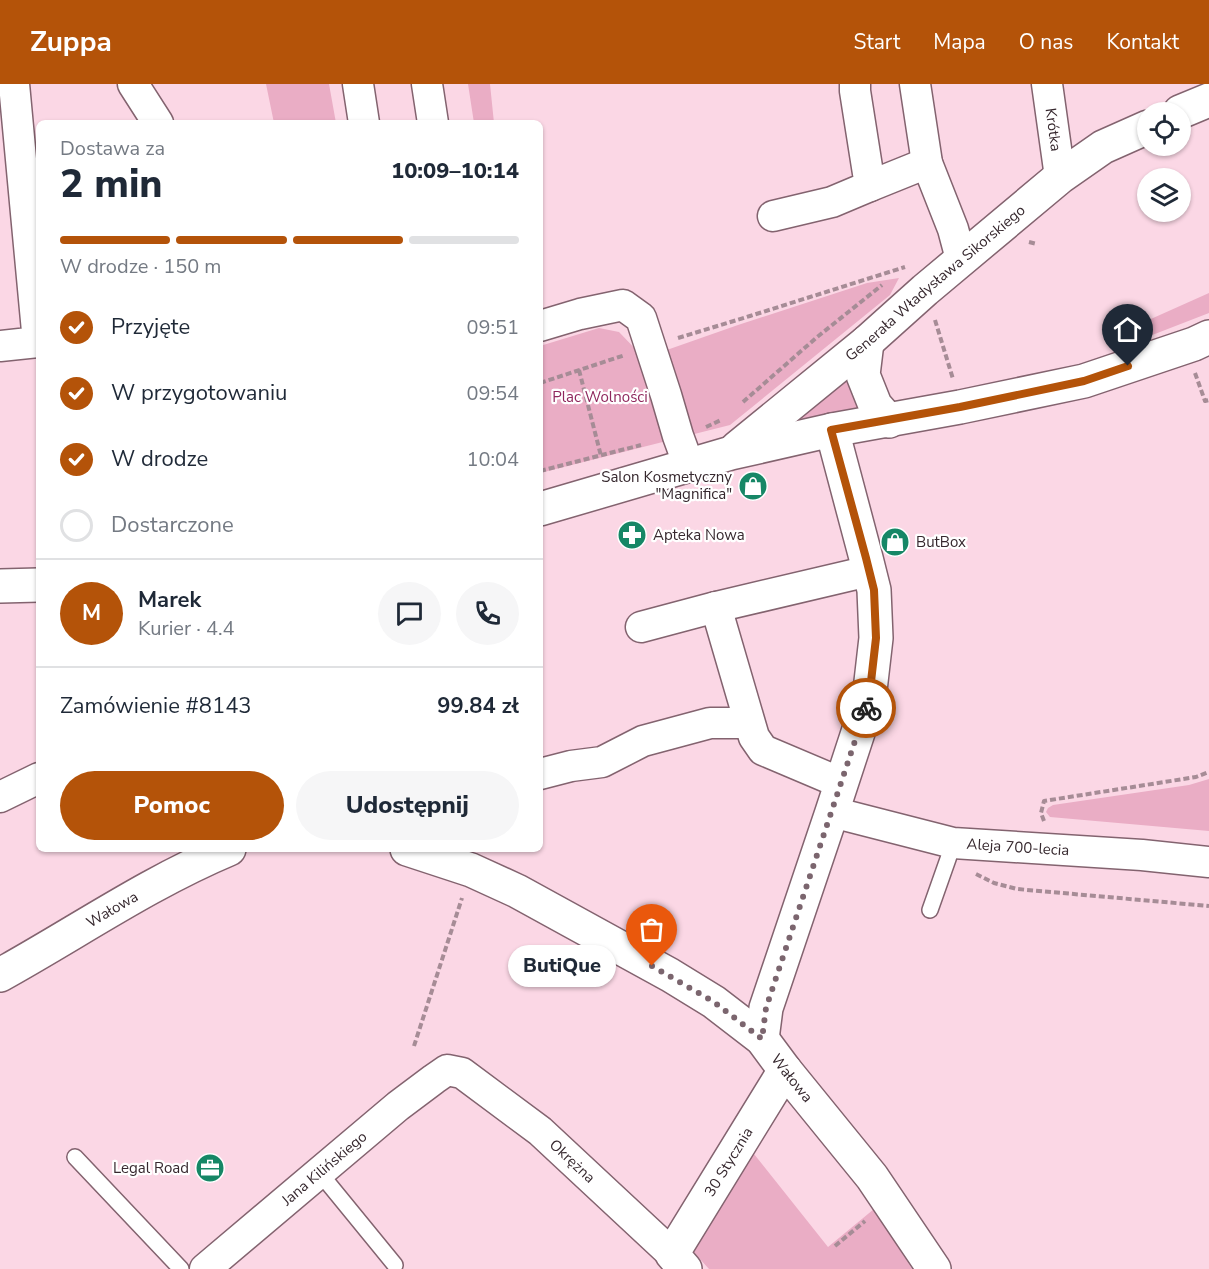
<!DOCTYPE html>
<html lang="pl">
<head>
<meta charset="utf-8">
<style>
  :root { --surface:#fff; --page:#f6f6f7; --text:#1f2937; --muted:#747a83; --line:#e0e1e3; --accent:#b45309 }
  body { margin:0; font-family:"Nunito Sans",sans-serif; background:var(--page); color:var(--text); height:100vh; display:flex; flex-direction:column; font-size:22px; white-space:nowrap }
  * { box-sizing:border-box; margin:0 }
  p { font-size:20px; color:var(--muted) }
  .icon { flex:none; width:33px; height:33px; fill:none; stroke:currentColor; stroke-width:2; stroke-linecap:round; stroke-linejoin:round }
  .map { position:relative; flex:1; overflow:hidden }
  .panel { position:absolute; left:36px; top:36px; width:507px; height:732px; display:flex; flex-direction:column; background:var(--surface); border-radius:9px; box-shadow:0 2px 4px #0004 }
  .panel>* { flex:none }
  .buttons { position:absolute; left:1137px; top:18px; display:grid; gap:12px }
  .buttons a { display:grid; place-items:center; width:54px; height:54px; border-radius:50%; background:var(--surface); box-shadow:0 2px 4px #0004; font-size:30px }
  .pin { position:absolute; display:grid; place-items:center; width:51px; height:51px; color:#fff; margin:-62px -26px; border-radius:50% 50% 50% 0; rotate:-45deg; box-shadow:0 0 6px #0007 }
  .pin .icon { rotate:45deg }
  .courier { position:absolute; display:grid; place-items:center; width:60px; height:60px; margin:-30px; border:4px solid #b45309; border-radius:50%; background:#fff; color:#222; box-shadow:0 2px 8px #0007 }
  .bubble { position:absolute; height:42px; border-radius:21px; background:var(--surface); box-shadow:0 2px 4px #0004; font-size:20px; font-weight:800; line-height:42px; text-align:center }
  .overview em { font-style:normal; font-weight:800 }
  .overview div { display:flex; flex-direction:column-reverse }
  .overview { display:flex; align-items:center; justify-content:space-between; height:102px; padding:0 24px }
  h1 { font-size:39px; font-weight:800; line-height:45px }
  .bar { display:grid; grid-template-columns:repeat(4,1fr); gap:9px 6px; align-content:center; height:72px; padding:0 24px }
  .bar i { height:8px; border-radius:4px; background:var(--line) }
  .bar .current { background:var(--accent) }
  .bar p { grid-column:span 4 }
  .line { display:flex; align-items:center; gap:15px; padding:0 24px; border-top:2px solid var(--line) }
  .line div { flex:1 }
  .round { display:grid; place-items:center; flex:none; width:63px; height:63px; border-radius:32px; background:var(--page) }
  ol { padding:0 24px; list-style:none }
  li { display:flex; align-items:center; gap:18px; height:66px }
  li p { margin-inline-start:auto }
  li .icon { padding:6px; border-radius:50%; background:var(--accent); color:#fff; stroke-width:4 }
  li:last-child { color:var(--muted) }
  li i { width:33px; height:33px; border:3px solid var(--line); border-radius:50% }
  .cta { display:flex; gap:12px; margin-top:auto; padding:12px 24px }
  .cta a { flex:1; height:69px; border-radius:36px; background:var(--accent); color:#fff; font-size:24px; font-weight:800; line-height:69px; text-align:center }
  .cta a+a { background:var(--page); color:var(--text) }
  header { display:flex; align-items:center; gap:36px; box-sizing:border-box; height:84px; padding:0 30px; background:var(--accent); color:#fff }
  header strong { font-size:28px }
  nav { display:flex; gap:33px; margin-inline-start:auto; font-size:21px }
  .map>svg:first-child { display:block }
</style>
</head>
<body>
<header>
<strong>Zuppa</strong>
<nav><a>Start</a><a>Mapa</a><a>O nas</a><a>Kontakt</a></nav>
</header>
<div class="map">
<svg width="1209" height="1185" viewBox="0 0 1209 1185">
  <rect width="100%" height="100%" fill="#fbd7e5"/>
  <path fill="#eaadc5" d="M266,0H329L336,39H274Z
    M468,0H490L494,39H474Z
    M899,194L890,211L730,341L540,389V262L599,244L619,248L644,274L738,241L867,199Z
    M1209,209V229L1129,260L1124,247Z
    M849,295L860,325L797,336L841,296Z
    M1209,695V747L1050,733L1046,728L1048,724L1053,721L1189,701Z
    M750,1065L828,1163L874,1125L912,1185H709L691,1165Z"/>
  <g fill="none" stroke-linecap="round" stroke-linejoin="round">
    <g stroke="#83636f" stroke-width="18">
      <path id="service" d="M930,826L948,775L953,759
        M75,1073L181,1185
        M319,1088L395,1181"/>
    </g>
    <g stroke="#83636f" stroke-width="33">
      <g id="minor">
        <path d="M133,0L158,39"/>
        <path d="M358,0L364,39"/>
        <path d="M427,0L433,39"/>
        <path d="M915,0L927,79L953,145L961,175"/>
        <path id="s1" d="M1047,0L1060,93"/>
        <path d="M870,102L927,79"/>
        <path d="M773,132L832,118L870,102L855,7V0"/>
        <path d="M540,242L580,230L623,221L641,234L666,311L678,352L689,382"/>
        <path d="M0,262L38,258L14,0"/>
        <path d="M716,523L754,653L763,666L841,699"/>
        <path d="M641,543L716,523L869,487"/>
        <path d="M540,690L571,682L602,678L643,657L710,639H749"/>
        <path d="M0,713L39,694"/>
        <path id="s2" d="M832,728L953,759L1142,771L1209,778"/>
        <path id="s3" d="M205,1185L398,1022L434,995L447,986L462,989L540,1047L672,1170"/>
      </g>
    </g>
    <g stroke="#83636f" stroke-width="36">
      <g id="tertiary">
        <path d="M1180,28L1209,16"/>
        <path d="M867,258L863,291L875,321L889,337"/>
        <path id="s4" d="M737,364L867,258L925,206L1060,93L1103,63L1148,43"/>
        <path d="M540,425L731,369L832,346L960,323L1084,297L1194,260L1209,253"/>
        <path d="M0,502L39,501"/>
        <path id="s5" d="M407,765L471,786L517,807L670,891L714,918L762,955L785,986L872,1093L934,1185"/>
        <path id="s6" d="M0,891C76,849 148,799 229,765"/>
        <path d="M762,955L766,924L832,728L869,615L876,554L874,506L866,474L832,346"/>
        <path id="s7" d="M685,1185L672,1170L785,986"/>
      </g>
    </g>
    <path stroke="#a68c96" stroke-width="4" stroke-dasharray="6 3" stroke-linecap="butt" d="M1029,158L1037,160
      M935,236L953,295
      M678,254L750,232L905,183
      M579,286L601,372
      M1195,289L1205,317L1209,316
      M540,299L625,271
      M743,318L816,254L882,201
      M706,343L721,336
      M540,387L641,361
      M1044,737L1041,729L1044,717L1196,693L1209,688
      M976,790L994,799L1017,805L1209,822
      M414,962L462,814
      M835,1162L865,1137"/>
    <use href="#service" stroke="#fff" stroke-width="15"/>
    <use href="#minor" stroke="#fff" stroke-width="30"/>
    <use href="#tertiary" stroke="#fff" stroke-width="33"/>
  </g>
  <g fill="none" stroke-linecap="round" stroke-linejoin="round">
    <path stroke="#7b656e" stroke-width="6" stroke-dasharray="0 10.8" d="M652,882L714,918L762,955L766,924L866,624"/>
    <path stroke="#b45309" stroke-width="8" d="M866,624L869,615L876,554L874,506L866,474L831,346L960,323L1084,297L1128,282"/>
  </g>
  <defs>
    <g id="shop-disc" transform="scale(1.5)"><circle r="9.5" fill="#168766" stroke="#fff"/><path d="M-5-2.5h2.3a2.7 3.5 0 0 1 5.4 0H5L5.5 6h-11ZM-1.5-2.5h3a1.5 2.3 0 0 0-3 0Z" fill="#fff"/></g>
    <g id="pharmacy-disc" transform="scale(1.5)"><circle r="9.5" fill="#168766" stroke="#fff"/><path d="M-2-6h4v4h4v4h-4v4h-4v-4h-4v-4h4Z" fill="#fff"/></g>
    <g id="office-disc" transform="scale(1.5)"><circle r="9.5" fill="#168766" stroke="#fff"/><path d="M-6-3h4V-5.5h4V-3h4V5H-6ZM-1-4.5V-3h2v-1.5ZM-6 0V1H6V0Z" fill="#fff"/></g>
  </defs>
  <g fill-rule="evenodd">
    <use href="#shop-disc" x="753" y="402"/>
    <use href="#pharmacy-disc" x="632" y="451"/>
    <use href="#shop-disc" x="895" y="458"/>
    <use href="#office-disc" x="210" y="1084"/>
  </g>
  <g text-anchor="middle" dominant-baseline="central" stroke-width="4.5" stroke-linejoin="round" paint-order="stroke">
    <g font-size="15" fill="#36282e" stroke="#fff">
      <text stroke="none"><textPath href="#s1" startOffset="46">Krótka</textPath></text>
      <text stroke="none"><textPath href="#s4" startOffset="258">Generała Władysława Sikorskiego</textPath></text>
      <text stroke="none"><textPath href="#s2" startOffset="190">Aleja 700-lecia</textPath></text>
      <text stroke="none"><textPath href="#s6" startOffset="130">Wałowa</textPath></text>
      <text stroke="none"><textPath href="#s5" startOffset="454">Wałowa</textPath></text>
      <text stroke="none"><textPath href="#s3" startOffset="470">Okrężna</textPath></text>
      <text stroke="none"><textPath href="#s7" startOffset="128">30 Stycznia</textPath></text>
      <text stroke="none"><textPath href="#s3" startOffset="156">Jana Kilińskiego</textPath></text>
    </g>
    <g font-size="15" fill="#8f275d" stroke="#fff">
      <text x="600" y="313">Plac Wolności</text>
    </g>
    <g font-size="15" fill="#36282e" stroke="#fff" text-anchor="end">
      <text x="732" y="393">Salon Kosmetyczny<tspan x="732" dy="17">"Magnifica"</tspan></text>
      <text x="653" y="451" text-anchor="start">Apteka Nowa</text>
      <text x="916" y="458" text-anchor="start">ButBox</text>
      <text x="189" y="1084">Legal Road</text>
    </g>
  </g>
</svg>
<div class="buttons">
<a><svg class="icon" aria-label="locate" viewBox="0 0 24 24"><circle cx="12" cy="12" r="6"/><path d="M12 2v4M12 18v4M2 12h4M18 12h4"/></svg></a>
<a><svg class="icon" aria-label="layers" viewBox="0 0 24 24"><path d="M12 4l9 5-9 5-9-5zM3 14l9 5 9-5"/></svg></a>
</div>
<div class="pin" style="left:652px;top:882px;background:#ea580c"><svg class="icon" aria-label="bag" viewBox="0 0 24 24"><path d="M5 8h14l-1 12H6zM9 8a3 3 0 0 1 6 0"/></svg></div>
<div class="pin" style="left:1128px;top:282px;background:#1f2937"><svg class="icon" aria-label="home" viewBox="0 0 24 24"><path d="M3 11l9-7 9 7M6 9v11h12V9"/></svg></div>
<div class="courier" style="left:866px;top:624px"><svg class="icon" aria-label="bike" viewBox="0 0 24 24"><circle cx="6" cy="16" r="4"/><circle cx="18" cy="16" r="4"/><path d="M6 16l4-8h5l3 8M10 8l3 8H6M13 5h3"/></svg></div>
<div class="bubble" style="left:508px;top:861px;width:108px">ButiQue</div>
<section class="panel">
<div class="overview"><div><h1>2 min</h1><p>Dostawa za</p></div><em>10:09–10:14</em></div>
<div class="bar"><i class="current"></i><i class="current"></i><i class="current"></i><i></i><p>W drodze · 150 m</p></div>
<ol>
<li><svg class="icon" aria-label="check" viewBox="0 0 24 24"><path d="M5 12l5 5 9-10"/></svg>Przyjęte<p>09:51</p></li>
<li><svg class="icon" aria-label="check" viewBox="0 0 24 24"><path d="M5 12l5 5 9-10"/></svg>W przygotowaniu<p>09:54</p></li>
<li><svg class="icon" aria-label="check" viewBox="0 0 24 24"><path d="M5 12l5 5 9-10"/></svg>W drodze<p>10:04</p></li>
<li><i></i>Dostarczone</li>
</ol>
<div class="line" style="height:108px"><b class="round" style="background:var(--accent);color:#fff">M</b><div><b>Marek</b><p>Kurier · 4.4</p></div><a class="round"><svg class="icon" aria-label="chat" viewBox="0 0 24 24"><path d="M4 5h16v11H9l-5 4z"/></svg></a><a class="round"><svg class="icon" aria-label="phone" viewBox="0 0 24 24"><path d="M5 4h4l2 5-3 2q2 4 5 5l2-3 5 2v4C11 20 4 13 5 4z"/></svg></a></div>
<div class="line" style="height:78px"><div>Zamówienie #8143</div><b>99.84 zł</b></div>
<div class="cta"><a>Pomoc</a><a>Udostępnij</a></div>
</section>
</div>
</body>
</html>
